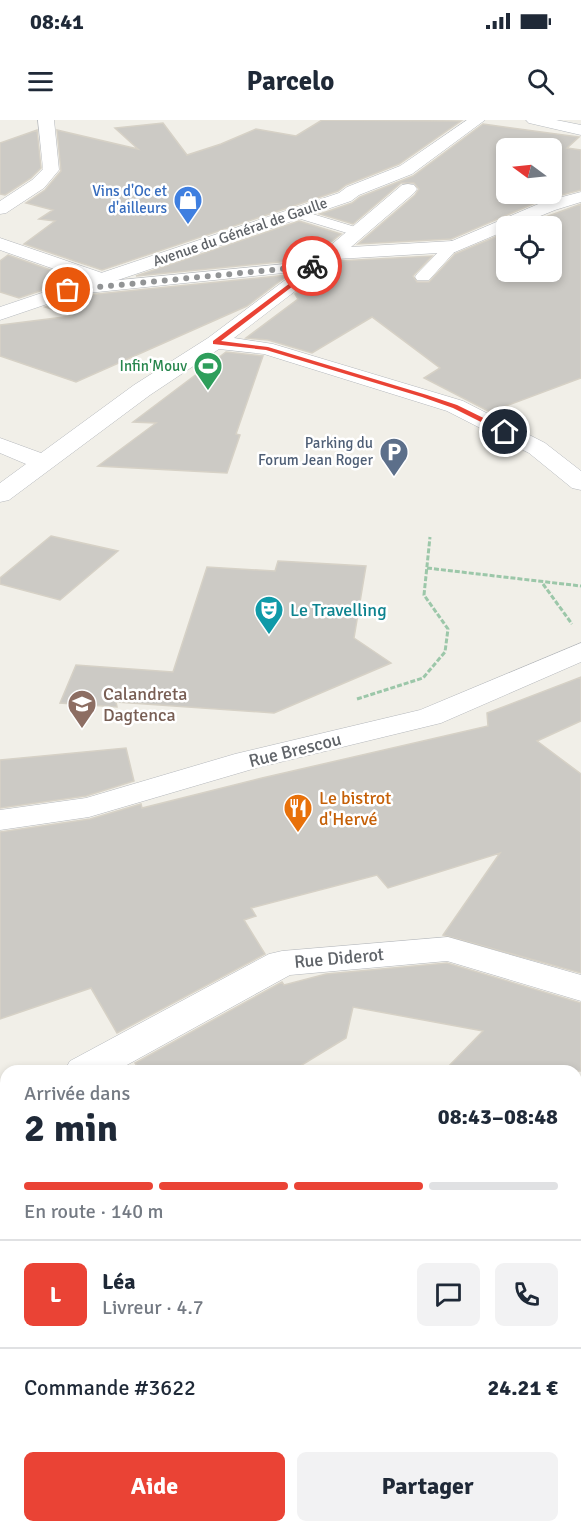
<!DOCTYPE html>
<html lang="fr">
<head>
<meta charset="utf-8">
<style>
  :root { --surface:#fff; --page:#f2f2f3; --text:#1f2937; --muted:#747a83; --line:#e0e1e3; --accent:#ea4335 }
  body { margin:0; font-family:Signika,sans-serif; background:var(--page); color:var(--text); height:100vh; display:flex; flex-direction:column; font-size:22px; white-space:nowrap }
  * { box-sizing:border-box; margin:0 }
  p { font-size:20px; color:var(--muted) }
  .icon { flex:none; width:33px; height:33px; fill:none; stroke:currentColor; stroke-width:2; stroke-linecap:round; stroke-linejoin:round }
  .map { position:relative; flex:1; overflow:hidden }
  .drawer { position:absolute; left:0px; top:945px; width:582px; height:468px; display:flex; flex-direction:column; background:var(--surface); border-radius:18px 18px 0 0; box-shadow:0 3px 9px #0003 }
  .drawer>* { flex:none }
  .needle { width:39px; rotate:285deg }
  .tools { position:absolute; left:496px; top:18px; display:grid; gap:12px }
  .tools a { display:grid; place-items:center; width:66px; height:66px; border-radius:9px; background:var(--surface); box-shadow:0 3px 9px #0003; font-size:30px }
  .pin { position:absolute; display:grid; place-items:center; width:51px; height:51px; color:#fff; margin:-26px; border:3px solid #fff; border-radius:50%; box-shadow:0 2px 6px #0007 }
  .courier { position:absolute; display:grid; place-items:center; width:60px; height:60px; margin:-30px; border:4px solid #ea4335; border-radius:50%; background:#fff; color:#222; box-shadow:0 2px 8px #0007 }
  .headline em { font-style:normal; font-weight:800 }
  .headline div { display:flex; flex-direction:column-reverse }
  .headline { display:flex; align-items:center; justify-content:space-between; height:102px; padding:0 24px }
  h1 { font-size:39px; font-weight:800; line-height:45px }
  .bar { display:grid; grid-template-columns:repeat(4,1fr); gap:9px 6px; align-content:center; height:72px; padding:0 24px }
  .bar i { height:8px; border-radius:4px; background:var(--line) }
  .bar .current { background:var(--accent) }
  .bar p { grid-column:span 4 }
  .line { display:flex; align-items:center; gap:15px; padding:0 24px; border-top:2px solid var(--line) }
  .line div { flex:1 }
  .round { display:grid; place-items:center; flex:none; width:63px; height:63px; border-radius:9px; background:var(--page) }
  .action { display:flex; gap:12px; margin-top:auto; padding:12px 24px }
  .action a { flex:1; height:69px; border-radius:9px; background:var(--accent); color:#fff; font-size:24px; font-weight:800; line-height:69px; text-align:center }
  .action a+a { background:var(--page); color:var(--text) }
  .status { display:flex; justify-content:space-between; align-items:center; height:42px; padding:0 30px; background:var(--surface); direction:ltr }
  .status svg { height:16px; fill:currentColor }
  header { display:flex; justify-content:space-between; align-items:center; height:78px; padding:0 24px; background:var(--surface); font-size:27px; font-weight:800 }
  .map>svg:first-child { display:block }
</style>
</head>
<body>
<div class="status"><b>08:41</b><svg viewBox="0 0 49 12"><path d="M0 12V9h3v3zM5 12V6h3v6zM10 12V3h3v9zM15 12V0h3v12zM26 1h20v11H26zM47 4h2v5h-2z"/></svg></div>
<header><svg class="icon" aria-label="menu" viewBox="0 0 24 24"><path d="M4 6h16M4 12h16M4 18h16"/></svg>Parcelo<svg class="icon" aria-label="search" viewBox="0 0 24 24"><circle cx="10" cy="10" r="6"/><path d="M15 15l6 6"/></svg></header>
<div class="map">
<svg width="581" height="1413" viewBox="0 0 581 1413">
  <rect width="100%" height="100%" fill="#f1efe8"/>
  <path fill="#cccac5" stroke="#d6d1c6" stroke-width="1.5" fill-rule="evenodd" d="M322,0L461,1L399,44L346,65L338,71L102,150L24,124L55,101L39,99L53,90L26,83L45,70L61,51L57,10L138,29L115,8L163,3L187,35L221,24L256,9L296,16Z
    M483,4L579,17L567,28L581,30V70L542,80L451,119L358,124L415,75L419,69L414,63H401L353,104L320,94L352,83L360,77L413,56ZM507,28H552V74H507Z
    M37,10L41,48L31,58L5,75L0,74V23Z
    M581,84V258L490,292L424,258L440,248L372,197L312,233L268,220L246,218L298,179L295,174L338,141L432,136L413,156L417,162H429L455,134L507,112V152H552V106H521Z
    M299,101L341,114L309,139L136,156Z
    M8,135L76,159L19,178L0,172V141Z
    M288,155L247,186L76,262L0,236V205L72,196L45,187L77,176Z
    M226,232L263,236L236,314L240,315L227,353L98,346L156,303L133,302Z
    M51,416L118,431L60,480L0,464V458Z
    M278,441L366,446L354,518L391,543L274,593L116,582L117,587L60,583L76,545L173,552L207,447L275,451Z
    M581,557V601L537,621L581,654V853L443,815L500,733L388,768L377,755L251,788L256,796L244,800L265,834L117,913L91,868L0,899V712L90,699L141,684L142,688L262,658L488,606L487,593Z
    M126,628L134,661L86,676L0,688V640Z
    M447,843L581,883V951H444L483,911L353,887L346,918L292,951H140L135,943L282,862L284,865L326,854Z"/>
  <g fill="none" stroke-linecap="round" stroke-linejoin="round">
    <g stroke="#b5b8bc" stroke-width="1">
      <path id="lane" d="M296,89L362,109L364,112L357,116L291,96L289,93L291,90Z
        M452,121L457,123L460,126L457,129L429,160H417L415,157L417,154L447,123Z
        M316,141L324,146L322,149L68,175L60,170L68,165Z"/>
    </g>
    <g stroke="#b5b8bc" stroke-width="1">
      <path id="street" d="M38,0H54L59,50L44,68L6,93L0,94V81L32,60L43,49Z
        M408,64L414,65L417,69L414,73L351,127L452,121L543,82L581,72V82L555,90L516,106H507V110L455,132L337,139L234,218L273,224L463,281L545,323L581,351V370L572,368L529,333L447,291L264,234L219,229L150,275L9,380L0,382V363L26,344L0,333V318L41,333L134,265L208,218L325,130L402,65Z
        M0,118L108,155L111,159L108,163H94L0,130Z
        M581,523V542L441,603L256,648L89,697L0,710V690L86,678L235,634L420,590Z
        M448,817L581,855V881L447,841L290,855L116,951H64L70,941L269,834L282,831Z
        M6,979V1010L0,1012V981Z
        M581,990V1025L576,1026V991Z
        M238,1407H291L289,1413H236Z"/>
    </g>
    <g stroke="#b6babf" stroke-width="1">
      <path id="secondary" d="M467,0H485L412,54L359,75L351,81L0,200V187L339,73L347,67L400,46Z
        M526,0H556L581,5V15L529,3Z"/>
    </g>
    <path stroke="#9cc7a9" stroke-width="3" stroke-dasharray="5 2" stroke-linecap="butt" d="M427,448L581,466
      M543,464L572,504
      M357,579L423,558L445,532L448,509L424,475L430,417"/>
    <use href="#lane" fill="#fff" fill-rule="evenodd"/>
    <use href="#street" fill="#fff" fill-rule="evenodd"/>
    <use href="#secondary" fill="#fff" fill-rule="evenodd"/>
  </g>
  <path fill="#ea4335" d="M316,144L318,147L221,221L268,227L427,275L457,285L508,310V313H503L453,288L422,277L266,230L213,224V221L310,148V145Z"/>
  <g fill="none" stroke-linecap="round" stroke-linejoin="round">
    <path stroke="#929495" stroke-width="6" stroke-dasharray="0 10.8" d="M68,170L312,146"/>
  </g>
  <defs>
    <g id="shop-pin" transform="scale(1.5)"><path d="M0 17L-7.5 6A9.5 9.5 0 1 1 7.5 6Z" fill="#3f7fe0" stroke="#fff"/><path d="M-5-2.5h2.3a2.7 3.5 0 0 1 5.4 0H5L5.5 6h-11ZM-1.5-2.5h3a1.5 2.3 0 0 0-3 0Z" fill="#fff"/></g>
    <g id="stadium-pin" transform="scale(1.5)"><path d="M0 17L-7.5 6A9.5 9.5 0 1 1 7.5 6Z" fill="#2e9e5b" stroke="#fff"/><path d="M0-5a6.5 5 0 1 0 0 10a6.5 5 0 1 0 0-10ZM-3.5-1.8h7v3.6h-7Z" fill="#fff"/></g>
    <g id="parking-pin" transform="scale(1.5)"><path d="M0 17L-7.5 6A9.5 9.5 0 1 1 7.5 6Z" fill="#5c6f8a" stroke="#fff"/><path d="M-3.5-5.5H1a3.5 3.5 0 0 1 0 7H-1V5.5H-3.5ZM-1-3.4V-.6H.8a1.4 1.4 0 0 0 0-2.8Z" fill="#fff"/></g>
    <g id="theatre-pin" transform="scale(1.5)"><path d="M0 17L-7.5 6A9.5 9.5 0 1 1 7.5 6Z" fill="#0f9aa8" stroke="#fff"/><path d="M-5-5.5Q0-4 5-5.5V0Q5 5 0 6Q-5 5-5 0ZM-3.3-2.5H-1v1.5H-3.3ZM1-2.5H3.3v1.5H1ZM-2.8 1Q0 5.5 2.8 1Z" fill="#fff"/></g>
    <g id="school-pin" transform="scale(1.5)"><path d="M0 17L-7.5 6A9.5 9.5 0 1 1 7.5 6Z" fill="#8d6e63" stroke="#fff"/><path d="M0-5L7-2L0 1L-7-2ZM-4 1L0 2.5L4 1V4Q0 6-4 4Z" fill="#fff"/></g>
    <g id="restaurant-pin" transform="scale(1.5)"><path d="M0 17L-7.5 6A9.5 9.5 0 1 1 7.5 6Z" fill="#e8710a" stroke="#fff"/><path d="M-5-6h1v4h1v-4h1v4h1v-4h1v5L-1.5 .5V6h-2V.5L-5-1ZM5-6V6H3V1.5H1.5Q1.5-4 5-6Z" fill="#fff"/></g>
  </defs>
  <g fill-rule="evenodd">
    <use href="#shop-pin" x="188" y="80"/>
    <use href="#stadium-pin" x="208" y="246"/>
    <use href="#parking-pin" x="394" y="332"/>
    <use href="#theatre-pin" x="269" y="490"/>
    <use href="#school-pin" x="82" y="584"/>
    <use href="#restaurant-pin" x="298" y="688"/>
  </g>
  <g text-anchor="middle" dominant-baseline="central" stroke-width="5" stroke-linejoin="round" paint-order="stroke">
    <g font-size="15" fill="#366cbe" stroke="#fff" text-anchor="end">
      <text x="167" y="71">Vins d'Oc et<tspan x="167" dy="17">d'ailleurs</tspan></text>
    </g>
    <g font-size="15" fill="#5f6368" stroke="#fff">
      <text transform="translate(240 112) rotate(-19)">Avenue du Général de Gaulle</text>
    </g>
    <g font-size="15" fill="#27864d" stroke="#fff" text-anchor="end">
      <text x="187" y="246">Infin'Mouv</text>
    </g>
    <g font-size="15" fill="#4e5e75" stroke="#fff" text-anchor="end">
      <text x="373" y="323">Parking du<tspan x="373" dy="17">Forum Jean Roger</tspan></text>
    </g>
    <g font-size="18" fill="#0d838f" stroke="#fff" text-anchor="start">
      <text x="290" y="490">Le Travelling</text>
    </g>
    <g font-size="18" fill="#785e54" stroke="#fff" text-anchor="start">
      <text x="103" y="574">Calandreta<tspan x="103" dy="21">Dagtenca</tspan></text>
    </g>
    <g font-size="18" fill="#5f6368" stroke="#fff">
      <text transform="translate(295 630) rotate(-14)">Rue Brescou</text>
      <text transform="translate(339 838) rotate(-5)">Rue Diderot</text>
    </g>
    <g font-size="18" fill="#c56008" stroke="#fff" text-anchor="start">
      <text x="319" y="678">Le bistrot<tspan x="319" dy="21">d'Hervé</tspan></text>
    </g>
  </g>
</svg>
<div class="tools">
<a><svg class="needle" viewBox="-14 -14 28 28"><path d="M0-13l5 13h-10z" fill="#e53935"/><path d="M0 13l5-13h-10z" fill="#747a83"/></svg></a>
<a><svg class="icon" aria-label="locate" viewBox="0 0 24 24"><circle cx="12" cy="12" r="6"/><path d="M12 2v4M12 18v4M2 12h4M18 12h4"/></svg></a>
</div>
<div class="pin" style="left:68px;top:170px;background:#ea580c"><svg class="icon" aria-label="bag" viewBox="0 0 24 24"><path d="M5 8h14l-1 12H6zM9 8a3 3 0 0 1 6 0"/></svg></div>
<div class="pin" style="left:505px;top:312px;background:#1f2937"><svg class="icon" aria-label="home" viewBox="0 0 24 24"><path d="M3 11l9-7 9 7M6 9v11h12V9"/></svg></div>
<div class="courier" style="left:312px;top:146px"><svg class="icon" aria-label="bike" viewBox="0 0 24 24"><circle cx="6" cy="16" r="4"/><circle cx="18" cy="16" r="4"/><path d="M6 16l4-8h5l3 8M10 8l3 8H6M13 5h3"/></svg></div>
<section class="drawer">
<div class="headline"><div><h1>2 min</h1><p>Arrivée dans</p></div><em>08:43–08:48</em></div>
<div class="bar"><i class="current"></i><i class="current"></i><i class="current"></i><i></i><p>En route · 140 m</p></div>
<div class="line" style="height:108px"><b class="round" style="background:var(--accent);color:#fff">L</b><div><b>Léa</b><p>Livreur · 4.7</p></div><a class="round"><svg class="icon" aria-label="chat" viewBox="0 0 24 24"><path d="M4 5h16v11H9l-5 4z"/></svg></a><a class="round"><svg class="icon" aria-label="phone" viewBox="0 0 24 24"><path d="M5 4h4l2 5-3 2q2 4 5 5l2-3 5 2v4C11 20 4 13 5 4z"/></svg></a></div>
<div class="line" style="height:78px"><div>Commande #3622</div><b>24.21 €</b></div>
<div class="action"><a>Aide</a><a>Partager</a></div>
</section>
</div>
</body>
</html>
